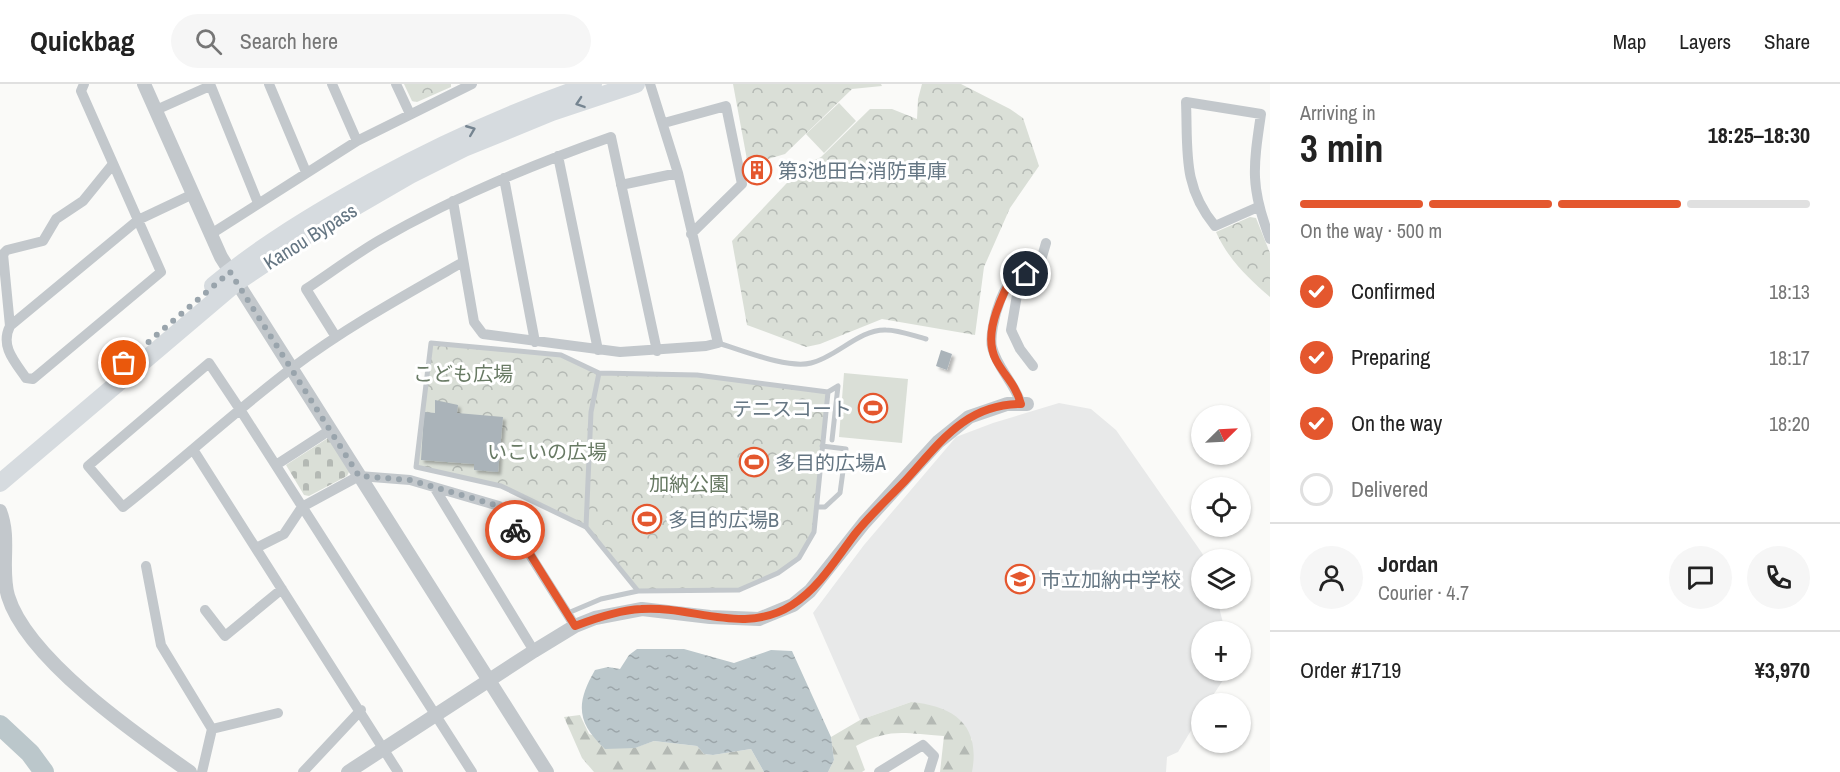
<!DOCTYPE html>
<html lang="en">
<head>
<meta charset="utf-8">
<style>
  :root { --surface:#fff; --page:#f6f6f6; --text:#222; --muted:#767676; --line:#e0e0e0; --accent:#e4572e }
  body { margin:0; font-family:"Archivo Narrow","Noto Sans JP",sans-serif; background:var(--page); color:var(--text); height:100vh; display:flex; flex-direction:column; font-size:22px; white-space:nowrap }
  * { box-sizing:border-box; margin:0 }
  p { font-size:20px; color:var(--muted) }
  .icon { flex:none; width:33px; height:33px; fill:none; stroke:currentColor; stroke-width:2; stroke-linecap:round; stroke-linejoin:round }
  .map { position:relative; flex:1; overflow:hidden }
  .side { display:flex; flex-direction:column; background:var(--surface); width:570px }
  .side>* { flex:none }
  .needle { width:39px; rotate:66deg }
  .tools { position:absolute; left:1191px; top:321px; display:grid; gap:12px }
  .tools a { display:grid; place-items:center; width:60px; height:60px; border-radius:50%; background:var(--surface); box-shadow:0 2px 4px #0004; font-size:30px }
  .pin { position:absolute; display:grid; place-items:center; width:51px; height:51px; color:#fff; margin:-26px; border:3px solid #fff; border-radius:50%; box-shadow:0 2px 6px #0007 }
  .courier { position:absolute; display:grid; place-items:center; width:60px; height:60px; margin:-30px; border:4px solid #e4572e; border-radius:50%; background:#fff; color:#222; box-shadow:0 2px 8px #0007 }
  .overview em { font-style:normal; font-weight:800 }
  .overview div { display:flex; flex-direction:column-reverse }
  .overview { display:flex; align-items:center; justify-content:space-between; height:102px; padding:0 30px }
  h1 { font-size:39px; font-weight:800; line-height:45px }
  .bar { display:grid; grid-template-columns:repeat(4,1fr); gap:9px 6px; align-content:center; height:72px; padding:0 30px }
  .bar i { height:8px; border-radius:4px; background:var(--line) }
  .bar .current { background:var(--accent) }
  .bar p { grid-column:span 4 }
  .line { display:flex; align-items:center; gap:15px; padding:0 30px; border-top:2px solid var(--line) }
  .line div { flex:1 }
  .round { display:grid; place-items:center; flex:none; width:63px; height:63px; border-radius:32px; background:var(--page) }
  ol { padding:0 30px; list-style:none }
  li { display:flex; align-items:center; gap:18px; height:66px }
  li p { margin-inline-start:auto }
  li .icon { padding:6px; border-radius:50%; background:var(--accent); color:#fff; stroke-width:4 }
  li:last-child { color:var(--muted) }
  li i { width:33px; height:33px; border:3px solid var(--line); border-radius:50% }
  header { display:flex; align-items:center; gap:36px; box-sizing:border-box; height:84px; padding:0 30px; background:var(--surface); border-bottom:2px solid var(--line) }
  header strong { font-size:28px }
  nav { display:flex; gap:33px; margin-inline-start:auto; font-size:21px }
  .search { width:420px; height:54px; background:var(--page); display:flex; align-items:center; gap:15px; box-sizing:border-box; padding:0 21px; border-radius:33px; color:var(--muted); font-size:22px }
  main { display:flex; flex:1; min-height:0 }
  .map>svg:first-child { display:block }
</style>
</head>
<body>
<header>
<strong>Quickbag</strong>
<div class="search"><svg class="icon" aria-label="search" viewBox="0 0 24 24"><circle cx="10" cy="10" r="6"/><path d="M15 15l6 6"/></svg>Search here</div>
<nav><a>Map</a><a>Layers</a><a>Share</a></nav>
</header>
<main>
<div class="map">
<svg width="1270" height="688" viewBox="0 0 1270 688">
  <defs>
    <pattern id="forest-firs" width="22" height="20" patternUnits="userSpaceOnUse" patternTransform="scale(1.5)"><rect width="22" height="20" fill="#dadfd7"/><path d="M5 1l3.5 6h-7zM16 11l3.5 6h-7z" fill="#b4b9b4"/></pattern>
    <pattern id="cemetery-stones" width="16" height="16" patternUnits="userSpaceOnUse" patternTransform="scale(1.5)"><rect width="16" height="16" fill="#dadfd7"/><path d="M2 7V4a2 2 0 0 1 4 0v3zM10 15v-3a2 2 0 0 1 4 0v3z" fill="#b4b9b4"/></pattern>
    <pattern id="park-crowns" width="20" height="18" patternUnits="userSpaceOnUse" patternTransform="scale(1.5)"><rect width="20" height="18" fill="#dadfd7"/><path d="M2 6a3 3 0 1 1 6 0M12 15a3 3 0 1 1 6 0" fill="none" stroke="#b4b9b4"/></pattern>
    <pattern id="water-ripples" width="26" height="14" patternUnits="userSpaceOnUse" patternTransform="scale(1.5)"><rect width="26" height="14" fill="#bbc7cb"/><path d="M2 4q2-2 4 0t4 0M15 11q2-2 4 0t4 0" fill="none" stroke="#9ca6aa"/></pattern>
    <filter id="shadow"><feDropShadow dx="3" dy="3" stdDeviation="1.5" flood-color="#0004"/></filter>
  </defs>
  <rect width="100%" height="100%" fill="#fafaf8"/>
  <path fill="#e8e9e9" d="M1059,319L1091,325L1116,346L1202,469L1205,475L1202,476V514L1217,515L1225,547L1202,548V586L1229,587L1208,619L1202,620L1201,630L1178,668L1167,673L1166,688H972V655L911,618L860,636L813,529L864,461L956,353L993,339Z"/>
  <path fill="#dadfd7" d="M839,19L856,37L824,69L806,50Z
    M844,289L908,295L902,359L839,353Z"/>
  <path fill="url(#forest-firs)" d="M911,618C953,622 981,640 972,688H940L944,652C905,650 891,643 856,662L865,686L862,688H828L834,676L831,653L860,636Z
    M580,631L589,650L634,664L654,657L697,662L704,670L713,671L751,665L764,688H594L582,674L564,633Z"/>
  <path fill="url(#cemetery-stones)" d="M328,354L350,386L347,392L309,412L304,411L286,381Z"/>
  <path fill="url(#park-crowns)" d="M404,0H451V3L417,18L412,17Z
    M733,0H881L882,2L852,5L785,70L748,81Z
    M922,0H961L1010,25L1023,34L1039,82L1010,124L984,183L975,251L882,235L820,260L806,263L747,241L732,157L803,82L821,73L870,25H892L917,35L918,15Z
    M1250,133L1256,134L1270,169V213C1248,194 1228,175 1216,148Z
    M431,259L561,271L599,289L697,291L828,308L814,448L799,474L778,489L739,506L638,507L586,443L501,402L416,383Z"/>
  <path fill="url(#water-ripples)" d="M637,565H684L734,579L771,566L792,567L831,653L834,676L828,688H764L751,665L713,671L704,670L697,662L654,657L635,664L605,665C576,638 576,619 595,586L608,583L620,585L629,571Z"/>
  <g fill="none" stroke-linecap="round" stroke-linejoin="round">
    <path stroke="#bbc7cb" stroke-width="20" d="M0,641L30,669L44,688"/>
  </g>
  <path fill="#aab3b9" filter="url(#shadow)" d="M761,81L763,88L752,91L750,83Z
    M941,266L952,270L947,286L936,282Z
    M435,316L458,321L457,329L503,333L498,388L474,386V380L421,376L424,328L435,329Z"/>
  <g fill="none" stroke-linecap="round" stroke-linejoin="round">
    <path stroke="#c3c8cc" stroke-width="5" d="M718,259C742,266 787,285 811,279C837,273 859,245 886,246C899,246 914,252 926,255
      M828,308L838,302L832,356
      M817,423H825L840,409L846,365L822,362
      M586,443L591,328L599,289
      M568,529L601,515L638,507L739,506L778,489L799,474L814,448L828,308L697,291L599,289L561,271L431,259L416,383L501,402L586,443L638,507"/>
    <path stroke="#c3c8cc" stroke-width="10" d="M84,0L81,7L161,188L33,295L26,294C14,277 0,262 10,242L138,136L193,110
      M210,0L258,119
      M269,0L306,88
      M332,0L357,57
      M396,0L410,30
      M156,26L210,2
      M664,39L726,22L742,100L691,150
      M558,72L598,266
      M504,94L535,258
      M621,101L678,89
      M453,117L474,238L483,250L620,268L706,262L718,259L678,89L650,0
      M1258,123L1215,142C1182,102 1188,67 1186,18L1261,30C1253,84 1250,103 1270,155
      M211,150L357,57L472,0
      M463,178C405,211 345,244 292,284C234,328 180,378 123,423L88,382L209,279L241,327L472,688
      M10,242L3,170L7,166L43,157L56,135L83,117L113,80
      M336,253L306,205C330,189 353,172 378,157C452,114 531,81 611,53L657,267
      M1033,282L1020,265L1011,246L1017,211L1021,205L1035,197L1046,159
      M1021,320C1014,298 997,284 992,263C988,246 1006,177 1030,192V199
      M194,367L398,688
      M276,381L330,346
      M434,403L534,567
      M256,464L284,450L302,423L359,392L410,396L499,422L575,542
      M146,482L161,561L212,645L202,688
      M205,526L225,552L282,505
      M212,645L278,629
      M303,688L361,626
      M879,688L923,661L934,672L929,688"/>
    <path stroke="#c3c8cc" stroke-width="14" d="M144,0L221,173L547,688
      M0,427C11,455 0,484 8,512C27,575 137,651 190,688
      M348,688L534,567L575,542L595,534L642,525L710,533L759,535L793,521L810,507L864,439L938,358L969,333L1007,320H1027"/>
    <path stroke="#d6dbdf" stroke-width="18" d="M213,202C262,161 317,128 373,97C445,58 515,26 593,0
      M0,399L237,198L315,146L410,91L464,64L552,28L636,0"/>
  </g>
  <defs><path id="oneway-chevron" d="M-2-3.5L2.5 0L-2 3.5" fill="none" stroke-width="1.6" stroke-linecap="round" stroke-linejoin="round" transform="scale(1.5)"/></defs>
  <g stroke="#768591">
    <use href="#oneway-chevron" transform="translate(580 19) rotate(161)"/>
    <use href="#oneway-chevron" transform="translate(471 46) rotate(-22)"/>
  </g>
  <g fill="none" stroke-linecap="round" stroke-linejoin="round">
    <path stroke="#99a4ac" stroke-width="6" stroke-dasharray="0 10.8" d="M124,279L230,188L359,392L410,396L499,422L515,446"/>
    <path stroke="#e4572e" stroke-width="8" d="M515,446L575,542C596,534 619,526 641,525C692,521 744,552 792,521C819,504 836,475 855,450C870,431 888,415 905,397C939,360 965,320 1021,320C1015,299 1005,293 996,276C985,255 995,229 1004,209C1009,198 1013,189 1026,190"/>
  </g>
  <defs>
    <g id="building-ring" transform="scale(1.5)"><circle r="9.5" fill="#fff" stroke="#e4572e" stroke-width="1.5"/><path d="M-4-6H4V6H1V3H-1V6H-4ZM-2.5-4.3h1.7v1.8h-1.7ZM.8-4.3h1.7v1.8H.8ZM-2.5-1h1.7V.8h-1.7ZM.8-1h1.7V.8H.8Z" fill="#e4572e"/></g>
    <g id="stadium-ring" transform="scale(1.5)"><circle r="9.5" fill="#fff" stroke="#e4572e" stroke-width="1.5"/><path d="M0-5a6.5 5 0 1 0 0 10a6.5 5 0 1 0 0-10ZM-3.5-1.8h7v3.6h-7Z" fill="#e4572e"/></g>
    <g id="school-ring" transform="scale(1.5)"><circle r="9.5" fill="#fff" stroke="#e4572e" stroke-width="1.5"/><path d="M0-5L7-2L0 1L-7-2ZM-4 1L0 2.5L4 1V4Q0 6-4 4Z" fill="#e4572e"/></g>
  </defs>
  <g fill-rule="evenodd">
    <use href="#building-ring" x="757" y="86"/>
    <use href="#stadium-ring" x="873" y="324"/>
    <use href="#stadium-ring" x="754" y="378"/>
    <use href="#stadium-ring" x="647" y="435"/>
    <use href="#school-ring" x="1020" y="495"/>
  </g>
  <g text-anchor="middle" dominant-baseline="central" stroke-width="6" stroke-linejoin="round" paint-order="stroke">
    <g font-size="20" fill="#657683" stroke="#fff" text-anchor="start">
      <text x="778" y="86">第3池田台消防車庫</text>
      <text x="852" y="324" text-anchor="end">テニスコート</text>
      <text x="775" y="378">多目的広場A</text>
      <text x="668" y="435">多目的広場B</text>
      <text x="1041" y="495">市立加納中学校</text>
    </g>
    <g font-size="20" fill="#657683" stroke="#fff">
      <text transform="translate(310 152) rotate(-32)">Kanou Bypass</text>
    </g>
    <g font-size="20" fill="#687a64" stroke="#fff">
      <text x="463" y="289">こども広場</text>
      <text x="547" y="367">いこいの広場</text>
      <text x="689" y="399">加納公園</text>
    </g>
  </g>
</svg>
<div class="tools">
<a><svg class="needle" viewBox="-14 -14 28 28"><path d="M0-13l5 13h-10z" fill="#e53935"/><path d="M0 13l5-13h-10z" fill="#767676"/></svg></a>
<a><svg class="icon" aria-label="locate" viewBox="0 0 24 24"><circle cx="12" cy="12" r="6"/><path d="M12 2v4M12 18v4M2 12h4M18 12h4"/></svg></a>
<a><svg class="icon" aria-label="layers" viewBox="0 0 24 24"><path d="M12 4l9 5-9 5-9-5zM3 14l9 5 9-5"/></svg></a>
<a>+</a>
<a>−</a>
</div>
<div class="pin" style="left:124px;top:279px;background:#ea580c"><svg class="icon" aria-label="bag" viewBox="0 0 24 24"><path d="M5 8h14l-1 12H6zM9 8a3 3 0 0 1 6 0"/></svg></div>
<div class="pin" style="left:1026px;top:190px;background:#1f2937"><svg class="icon" aria-label="home" viewBox="0 0 24 24"><path d="M3 11l9-7 9 7M6 9v11h12V9"/></svg></div>
<div class="courier" style="left:515px;top:446px"><svg class="icon" aria-label="bike" viewBox="0 0 24 24"><circle cx="6" cy="16" r="4"/><circle cx="18" cy="16" r="4"/><path d="M6 16l4-8h5l3 8M10 8l3 8H6M13 5h3"/></svg></div>
</div>
<section class="side">
<div class="overview"><div><h1>3 min</h1><p>Arriving in</p></div><em>18:25–18:30</em></div>
<div class="bar"><i class="current"></i><i class="current"></i><i class="current"></i><i></i><p>On the way · 500 m</p></div>
<ol>
<li><svg class="icon" aria-label="check" viewBox="0 0 24 24"><path d="M5 12l5 5 9-10"/></svg>Confirmed<p>18:13</p></li>
<li><svg class="icon" aria-label="check" viewBox="0 0 24 24"><path d="M5 12l5 5 9-10"/></svg>Preparing<p>18:17</p></li>
<li><svg class="icon" aria-label="check" viewBox="0 0 24 24"><path d="M5 12l5 5 9-10"/></svg>On the way<p>18:20</p></li>
<li><i></i>Delivered</li>
</ol>
<div class="line" style="height:108px"><a class="round"><svg class="icon" aria-label="person" viewBox="0 0 24 24"><circle cx="12" cy="8" r="4"/><path d="M4 21q1-7 8-7t8 7"/></svg></a><div><b>Jordan</b><p>Courier · 4.7</p></div><a class="round"><svg class="icon" aria-label="chat" viewBox="0 0 24 24"><path d="M4 5h16v11H9l-5 4z"/></svg></a><a class="round"><svg class="icon" aria-label="phone" viewBox="0 0 24 24"><path d="M5 4h4l2 5-3 2q2 4 5 5l2-3 5 2v4C11 20 4 13 5 4z"/></svg></a></div>
<div class="line" style="height:78px"><div>Order #1719</div><b>¥3,970</b></div>
</section>
</main>
</body>
</html>
